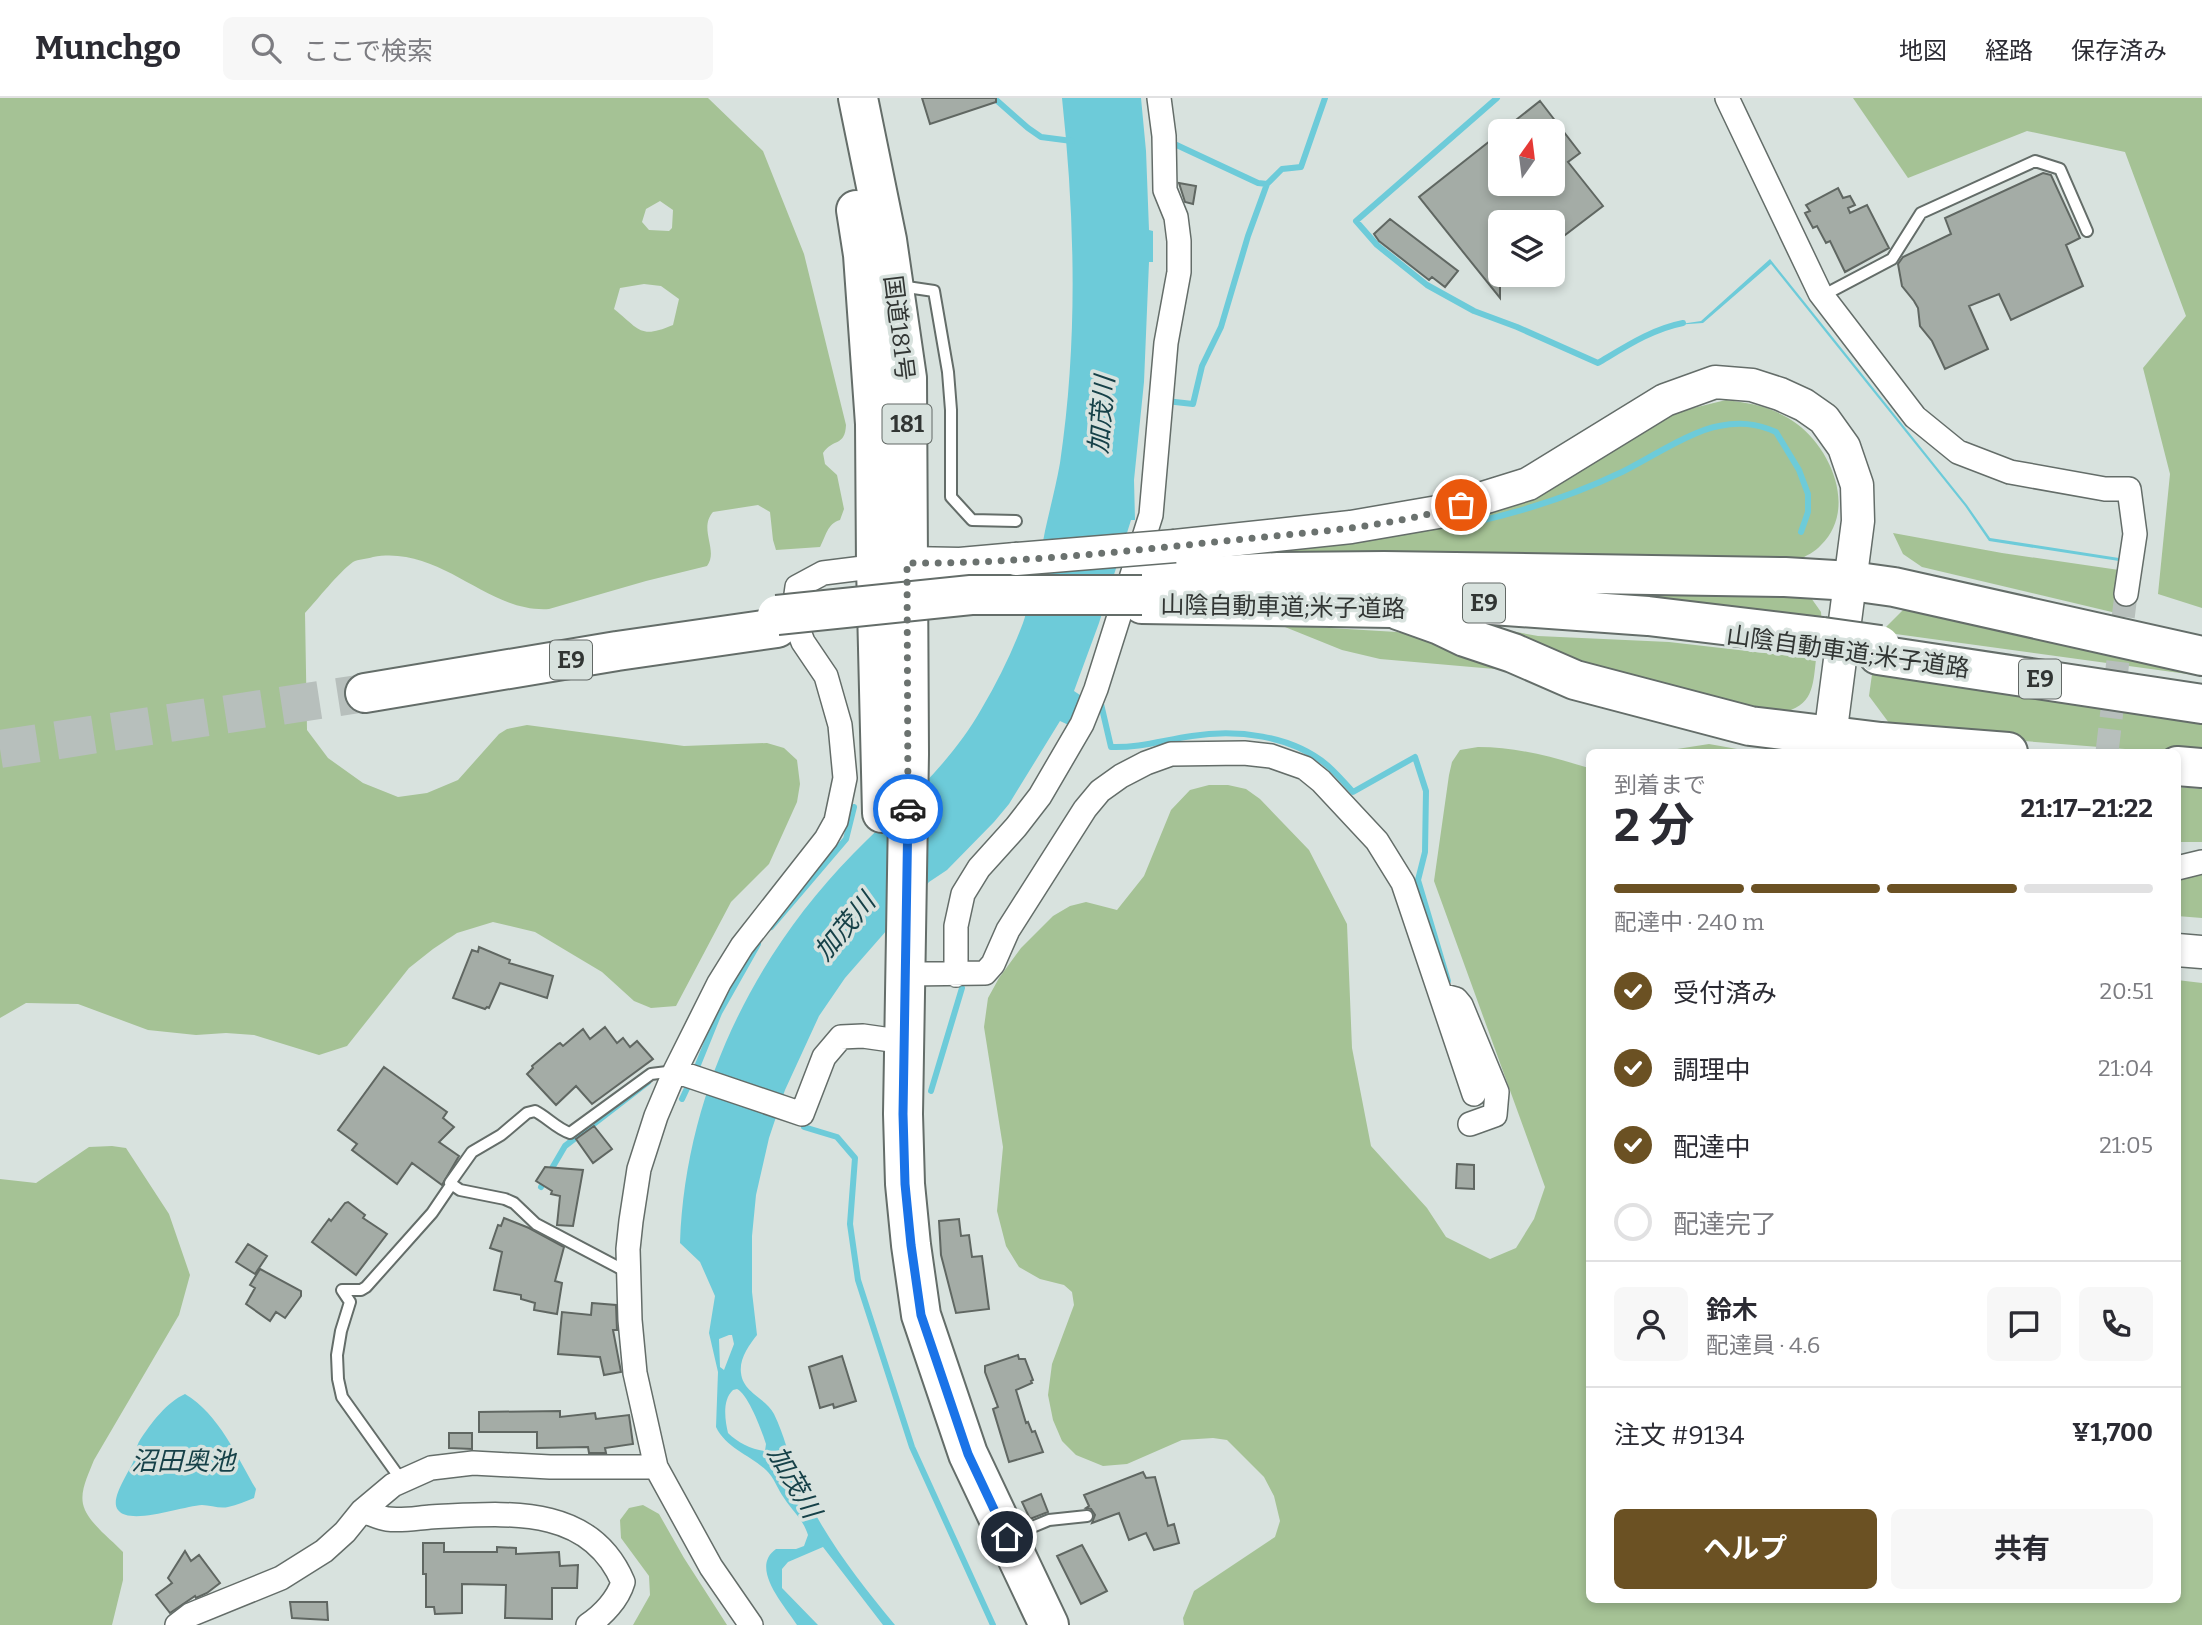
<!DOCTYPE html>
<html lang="ja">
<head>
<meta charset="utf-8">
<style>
  :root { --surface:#fff; --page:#f7f7f7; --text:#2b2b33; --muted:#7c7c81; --line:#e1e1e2; --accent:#6b5123 }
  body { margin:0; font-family:Bitter,"Noto Sans JP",serif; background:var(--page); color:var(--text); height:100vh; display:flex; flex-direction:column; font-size:26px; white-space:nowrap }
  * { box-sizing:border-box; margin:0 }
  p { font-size:23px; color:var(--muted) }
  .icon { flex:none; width:38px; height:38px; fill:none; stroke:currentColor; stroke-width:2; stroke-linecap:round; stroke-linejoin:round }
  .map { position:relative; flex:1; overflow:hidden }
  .panel { position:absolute; left:1586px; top:651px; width:595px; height:854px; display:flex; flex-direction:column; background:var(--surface); border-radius:10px; box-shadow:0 4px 10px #0003 }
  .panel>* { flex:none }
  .needle { width:46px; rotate:14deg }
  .buttons { position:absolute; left:1488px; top:21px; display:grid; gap:14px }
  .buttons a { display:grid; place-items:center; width:77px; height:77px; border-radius:10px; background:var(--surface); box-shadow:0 4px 10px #0003; font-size:35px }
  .pin { position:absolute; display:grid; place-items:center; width:60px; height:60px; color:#fff; margin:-30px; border:4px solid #fff; border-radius:50%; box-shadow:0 2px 7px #0007 }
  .courier { position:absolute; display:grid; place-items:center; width:70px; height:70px; margin:-35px; border:5px solid #1a73e8; border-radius:50%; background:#fff; color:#222; box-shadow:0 2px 9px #0007 }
  .summary em { font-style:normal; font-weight:700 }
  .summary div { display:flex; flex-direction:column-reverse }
  .summary { display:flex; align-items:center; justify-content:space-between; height:119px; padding:0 28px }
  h1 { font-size:46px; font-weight:700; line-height:52px }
  .bar { display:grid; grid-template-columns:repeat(4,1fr); gap:10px 7px; align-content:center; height:84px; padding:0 28px }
  .bar i { height:9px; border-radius:5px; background:var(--line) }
  .bar .selected { background:var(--accent) }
  .bar p { grid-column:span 4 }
  .line { display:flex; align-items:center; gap:18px; padding:0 28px; border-top:2px solid var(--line) }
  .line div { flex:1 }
  .round { display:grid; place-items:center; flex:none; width:74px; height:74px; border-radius:10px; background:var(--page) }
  ol { padding:0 28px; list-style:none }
  li { display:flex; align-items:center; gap:21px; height:77px }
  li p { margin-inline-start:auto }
  li .icon { padding:7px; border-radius:50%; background:var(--accent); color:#fff; stroke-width:4 }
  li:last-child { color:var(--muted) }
  li i { width:38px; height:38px; border:4px solid var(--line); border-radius:50% }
  .cta { display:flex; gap:14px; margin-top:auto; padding:14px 28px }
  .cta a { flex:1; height:80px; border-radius:10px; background:var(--accent); color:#fff; font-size:28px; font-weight:700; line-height:80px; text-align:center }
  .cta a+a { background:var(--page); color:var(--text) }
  header { display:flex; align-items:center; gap:42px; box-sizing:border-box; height:98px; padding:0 35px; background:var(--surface); border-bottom:2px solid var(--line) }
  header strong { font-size:33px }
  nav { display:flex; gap:38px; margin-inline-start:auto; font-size:24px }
  .search { width:490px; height:63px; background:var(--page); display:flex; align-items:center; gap:18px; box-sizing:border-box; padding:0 24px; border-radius:10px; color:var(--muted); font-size:26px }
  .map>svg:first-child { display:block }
</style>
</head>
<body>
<header>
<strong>Munchgo</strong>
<div class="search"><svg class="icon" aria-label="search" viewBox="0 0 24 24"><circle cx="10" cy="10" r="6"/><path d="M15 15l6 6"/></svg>ここで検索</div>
<nav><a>地図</a><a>経路</a><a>保存済み</a></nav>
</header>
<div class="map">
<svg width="2202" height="1527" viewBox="0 0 2202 1527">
  <rect width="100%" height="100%" fill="#d8e2de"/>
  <path fill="#a5c295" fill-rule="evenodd" d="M0,0H708L763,53L804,156L846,327C845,349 833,340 823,355L825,366L837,377L844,411L840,422C827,426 826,438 820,449L776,452L773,442L770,414L758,407L713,414C698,431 719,452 707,468L646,483L549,511C486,515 442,447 373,459C367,461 358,461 353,464C338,475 318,501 305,515L307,632L328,660L363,685L398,699L427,695L458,682L499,636L507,631L527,627L684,648L767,645L784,650L797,662L800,686L797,704L769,766L731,804L676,908L651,910L634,903L602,874L535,834L493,824L457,835L433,851L409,870L347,948L319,957L254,937L226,935L196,937L148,932L78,906L26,905L0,920ZM660,103L673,112L672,130L669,133L649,132L642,124L646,111ZM644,186L661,188L679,201L673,227C640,241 640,232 614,211L620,190Z
    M1853,0H2202V510L2158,496L2170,376L2143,270L2186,218L2125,54L2027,33L1908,80Z
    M1726,302C1752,305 1776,310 1797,326C1832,352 1857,412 1821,447C1815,454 1806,458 1798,462L1141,463L1413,435L1462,426L1524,403L1673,315Z
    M1893,435L2002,455L2119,472L2116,515L1922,469L1903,456Z
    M1380,483L1809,497L1821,514L1822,527Z
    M1910,505L2202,568V578L1881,534Z
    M1280,527L1397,534L1479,554L1528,574L1380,561L1342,552Z
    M1490,529L1538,538L1669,544L1816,561C1813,589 1813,608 1781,615L1640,588Z
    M1873,569L2202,615V657L1895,633L1869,598Z
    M1709,646L1754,654H1656H1658Z
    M1478,649C1517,649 1552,659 1589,670V1502H2177V882L2202,885V1527H1184L1183,1520L1194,1493L1275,1439L1280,1423L1274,1398L1264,1379L1227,1342L1213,1340L1182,1342L1127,1366L1103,1368L1076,1357L1062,1343L1053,1322L1048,1297L1052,1266L1074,1207L1072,1194L1064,1187L1040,1181L1019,1169L1006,1148L997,1113L1003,1049L984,929L988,900L999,880L1021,850L1053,818L1070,808L1086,804L1117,812L1144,778L1171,712L1190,692L1209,687H1228L1246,691L1260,701L1309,752L1347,826L1352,950L1371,1048L1427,1110L1446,1139L1490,1161L1516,1150L1534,1121L1545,1089L1434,783L1449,677L1452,664L1460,652Z
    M2177,689L2202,691V744H2177Z
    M2202,777V820L2177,818V780Z
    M112,1048L126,1050L169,1116L190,1177L179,1217L94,1362C89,1375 80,1392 83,1406C87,1424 111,1441 123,1454V1482L112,1527H0V1081L36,1085L89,1049Z
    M643,1407L659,1416L684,1460L727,1527H633L650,1497L649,1478L621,1440L620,1422L629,1410Z"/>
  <path fill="#6dcbd9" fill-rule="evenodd" d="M1062,0H1141L1146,53L1149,132L1153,133V164H1149L1144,284L1134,382L1135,422H1131L1099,525L1074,593L1089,603L1075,630L1060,623L1009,706L994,724L947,772L929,784L845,880L819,918L785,992L769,1040L756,1097L752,1138V1194L757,1237C749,1247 739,1261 741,1275C743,1295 766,1300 774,1316C784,1336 789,1360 798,1381C821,1435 858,1482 895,1527H883L823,1449L788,1464L782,1471V1490L818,1527H797C785,1508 749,1470 776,1451H796L804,1448L808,1437C803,1421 793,1414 784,1400C778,1392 774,1379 766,1372C750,1357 726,1350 716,1329L718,1274L709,1235L715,1198L700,1164L680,1145C685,999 751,860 853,756C900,708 948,670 982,610C998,583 1012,554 1023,525C1028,511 1029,496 1034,482C1038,473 1037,481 1039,471C1042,458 1042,445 1045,433C1050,410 1056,388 1060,365C1078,244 1075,122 1062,0ZM729,1237H732L734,1246L724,1272L720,1269L719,1241ZM737,1291C748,1296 762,1333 766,1346L765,1353C752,1352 737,1344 728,1335C725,1322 722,1302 733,1292Z
    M1770,161L1967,407L1990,440L2119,460V463L1989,443L1965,408L1771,166L1703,225L1674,227L1701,223Z
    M185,1296C219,1316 237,1359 256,1391L254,1400C246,1403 237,1407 228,1409C220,1411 210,1407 202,1407C183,1408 130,1428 118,1412C109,1401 130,1373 134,1362C136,1355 136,1348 140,1342C151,1325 167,1304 185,1296Z"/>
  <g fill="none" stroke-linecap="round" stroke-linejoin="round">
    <path stroke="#6dcbd9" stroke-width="6" d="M994,0L1028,30L1041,39L1072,43
      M1497,0L1356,123L1377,147L1427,187L1474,213L1517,229L1598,265C1625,249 1652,231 1683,225
      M1168,43L1258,85L1267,86L1282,71L1301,69L1325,0
      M1166,303L1193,306L1202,268L1221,229L1248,138L1267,86
      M1475,424C1525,413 1576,396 1622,374C1648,361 1693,332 1719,328C1739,324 1756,325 1776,334L1799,372L1808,396V414L1801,434
      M1096,605L1101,606L1111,649C1139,650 1164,642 1192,638C1236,631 1291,637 1327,667C1336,675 1345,685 1353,694L1415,659L1426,693L1425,754L1418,782L1448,883
      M771,829L846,741L854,709
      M695,974L719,915L758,846
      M931,993L962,890
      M682,1001L690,984
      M804,1029L837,1039L855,1060L850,1126L858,1182L912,1349L993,1527
      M541,1089L565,1048L648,984"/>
  </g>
  <path fill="#a4aca6" stroke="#606762" stroke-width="2" d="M922,0H996V4L930,26Z
    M1540,3L1580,55L1568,64L1603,108L1552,147V124H1500V200L1419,99L1500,35V86H1552V33H1502Z
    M2043,75L2051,77L2080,140L2066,147L2083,188L2011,222L1999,196L1969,208L1988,251L1945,271L1932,243L1920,228L1918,210L1914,203L1902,188L1898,166L1903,159L1951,136L1945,120Z
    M1179,85L1196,88L1193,106L1185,104Z
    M1838,90L1843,100L1850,98L1855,107L1848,110L1850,115L1867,107L1889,150L1845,174L1830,143L1826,145L1817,128L1813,130L1805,115L1810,113L1806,107Z
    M1390,121L1458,173L1445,189L1432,179L1429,182L1379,143L1374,136Z
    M479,849L510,862L509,865L553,878L547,900L500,885L489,910L487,909L485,911L453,900L472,852L478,854Z
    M605,929L617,945L623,940L630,949L637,943L653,961L592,1006L576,988L556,1007L527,976L533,970L532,968L558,946L560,945L563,948L583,931L590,941Z
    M384,969L447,1014L443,1020L454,1029L439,1044L459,1058L442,1087L412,1065L397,1086L352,1052L357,1046L338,1032Z
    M594,1028L612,1051L593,1065L576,1041Z
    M1457,1066L1474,1067V1091L1456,1090Z
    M545,1069L583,1072L573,1128L557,1127L560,1098L551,1096L552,1093L536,1083Z
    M348,1104L365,1117L363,1120L387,1136L356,1177L312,1144L329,1121L331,1123L345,1105Z
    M504,1120L529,1130L564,1149L555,1183L562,1185L557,1216L534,1212L535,1205L521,1201V1197L494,1192L502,1154L490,1150L498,1127L501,1128Z
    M959,1121L961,1138L969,1137L972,1159L982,1158L989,1211L956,1215L941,1157L939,1123Z
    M248,1146L267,1158L255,1176L236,1164Z
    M260,1171L301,1193V1198L285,1220L276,1214L270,1223L246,1206L255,1190L250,1187Z
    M592,1205L616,1207L617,1232H613L621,1274L604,1277L600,1259L558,1256L562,1214L591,1217Z
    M1018,1257L1019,1261H1025L1033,1282L1031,1283L1032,1285L1016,1292L1026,1325L1028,1324L1032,1334L1035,1333L1043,1354L1009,1364L993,1311L998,1309L985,1274V1268Z
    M842,1258L856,1303L834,1310L833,1306L820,1310L809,1269Z
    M560,1313V1319L595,1315L596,1321L629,1317L633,1346L605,1350L606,1355H589L588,1349L537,1350V1334H479V1314Z
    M449,1335H472V1351L449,1350Z
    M1143,1374L1146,1380L1155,1379L1168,1428L1174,1426L1179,1445L1154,1452L1146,1435L1129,1442L1119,1415L1092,1425L1095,1417L1091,1411L1086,1410L1089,1408L1084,1397Z
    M1041,1396L1048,1414L1030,1421L1022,1404Z
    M423,1445H444V1454H497V1449L516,1450V1456L559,1454L560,1468L578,1467L577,1490H552V1521L505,1520L506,1487L462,1486V1515L435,1516L434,1509H426V1476H423Z
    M1082,1447L1107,1493L1081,1506L1057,1458Z
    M185,1453L191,1463L199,1457L220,1485L207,1495L196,1500L195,1498L170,1515L156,1497L172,1485L168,1480Z
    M290,1504H327L328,1522L292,1520Z"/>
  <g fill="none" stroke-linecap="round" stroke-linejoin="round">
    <path stroke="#b7bfbc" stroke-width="23" stroke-dasharray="23 11" stroke-linecap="butt" d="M2107,654L2126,496"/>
    <path stroke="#b7bfbc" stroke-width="38" stroke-dasharray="38 19" stroke-linecap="butt" d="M0,651L365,595"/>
    <g stroke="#646d69" stroke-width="14">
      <path id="lane" d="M900,188L934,193L948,274L951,312V399L972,422L1016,423
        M1822,198L1892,161L1921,115L2035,63L2060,71L2087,133
        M629,1175L536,1126L514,1105L505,1101L460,1092L450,1085L472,1054L501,1037L527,1015L535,1013C547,1019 557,1031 570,1035L651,976L675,973
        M402,1383L342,1299L338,1281L337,1257L341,1233L350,1204L342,1192H361L366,1189L432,1115L451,1087
        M1013,1437L1049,1422L1087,1418"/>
    </g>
    <g stroke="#646d69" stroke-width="26">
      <path id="street" d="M1727,0L1820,195L1915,319L1958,354L2010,374L2105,391H2129L2135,436L2126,496
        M2177,770L2202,764
        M906,876L985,875L993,866L1008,832L1085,711L1100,693L1121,678L1146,665L1171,656L1244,655L1271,658L1305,670L1321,683L1377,743L1403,785L1474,996
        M956,877V828L963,796L979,770L1016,729L1040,698L1082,626L1096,591L1151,417L1166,245L1179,174V143L1176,119L1165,92L1164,38L1159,0
        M1441,897L1456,901L1461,907L1497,994L1495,1017L1470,1026
        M675,973L802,1016L824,959L841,939L863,938L905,944
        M362,1413C370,1415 379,1420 387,1421C401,1423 417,1420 430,1419C503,1416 589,1404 623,1484C618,1501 603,1517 588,1527
        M177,1527L190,1517L281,1480L324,1453L345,1434L362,1413L393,1387L431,1370L473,1365L550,1369H656
        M751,1527L711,1469L656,1369L635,1275L630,1222L628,1151L631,1123L639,1071L656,1018L675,973L719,885L742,848L826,741L836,723L845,680L840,627L826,578L803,544L793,518L797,489L823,475L887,467"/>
    </g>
    <g stroke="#646d69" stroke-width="35">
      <path id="secondary" d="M1175,448L1351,429L1438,414L1528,386L1665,302L1715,284L1752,287L1780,296L1804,307L1824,321L1844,349L1857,387L1858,423L1828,654
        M907,465L960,466L1016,461
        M2177,852L2202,854"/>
    </g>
    <g stroke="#646d69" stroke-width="42">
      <path id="highway" d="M858,0L887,142L907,280L909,656L903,1016L905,1086L911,1147L921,1217L968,1356L1049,1527
        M856,112L863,157L875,326L876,468L882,715
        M1143,482L1278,474L1384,473L1785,479L1851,483L1894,489L2202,558
        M1365,498L1648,518L1823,539
        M1142,506L1391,510
        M1398,512L1440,527L1465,539L1513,555L1575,582L1750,628L1881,644L2008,654
        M1878,557L2202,606
        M365,595L617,553L777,530
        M2177,668L2202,670"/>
    </g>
    <use href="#lane" stroke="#fff" stroke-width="10"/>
    <use href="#street" stroke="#fff" stroke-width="23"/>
    <use href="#secondary" stroke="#fff" stroke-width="32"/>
    <use href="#highway" stroke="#fff" stroke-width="38"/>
    <g stroke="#646d69" stroke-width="35" stroke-linecap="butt">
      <path id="secondary-bridge" d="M1016,461L1175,448"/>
    </g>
    <g stroke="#646d69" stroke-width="42" stroke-linecap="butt">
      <path id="highway-bridge" d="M777,517L971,497H1142
        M1823,539L1880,547"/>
    </g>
    <use href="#secondary-bridge" stroke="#fff" stroke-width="32"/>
    <use href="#highway-bridge" stroke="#fff" stroke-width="38"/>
  </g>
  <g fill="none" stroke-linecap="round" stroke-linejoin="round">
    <path stroke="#6b726f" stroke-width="7" stroke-dasharray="0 12.6" d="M908,711L907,465C1016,466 1126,453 1235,442C1310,434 1389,430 1461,407"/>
    <path stroke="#1a73e8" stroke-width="9" d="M908,711L903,1016L905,1086L911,1147L921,1217L943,1282L968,1356L1007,1439"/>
  </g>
  <g text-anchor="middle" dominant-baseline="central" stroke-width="7" stroke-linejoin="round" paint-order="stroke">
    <g fill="#d8e2de" stroke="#636966" stroke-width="2">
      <rect x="882.5" y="306.5" width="49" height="39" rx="5"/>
      <rect x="1463" y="485.5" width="42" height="39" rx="5"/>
      <rect x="550" y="542.5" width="42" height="39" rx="5"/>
      <rect x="2019" y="561.5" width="42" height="39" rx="5"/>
    </g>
    <g font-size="23" font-weight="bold" fill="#313533">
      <text x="907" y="326">181</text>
      <text x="1484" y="505">E9</text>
      <text x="571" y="562">E9</text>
      <text x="2040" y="581">E9</text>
    </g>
    <g font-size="24" fill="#313533" stroke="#d8e2de">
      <text transform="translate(899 230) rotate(83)">国道181号</text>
      <text transform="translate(1283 509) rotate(1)">山陰自動車道;米子道路</text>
      <text transform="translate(1848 554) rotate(8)">山陰自動車道;米子道路</text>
    </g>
    <g font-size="26" font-style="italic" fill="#164148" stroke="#d8e2de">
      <text transform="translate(1102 317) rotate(-85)">加茂川</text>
      <text transform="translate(845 829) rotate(-50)">加茂川</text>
      <text x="183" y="1363">沼田奥池</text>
      <text transform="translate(794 1384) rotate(60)">加茂川</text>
    </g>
  </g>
</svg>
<div class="buttons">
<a><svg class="needle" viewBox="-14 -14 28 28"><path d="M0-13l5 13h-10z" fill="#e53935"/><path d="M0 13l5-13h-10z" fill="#7c7c81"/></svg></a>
<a><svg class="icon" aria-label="layers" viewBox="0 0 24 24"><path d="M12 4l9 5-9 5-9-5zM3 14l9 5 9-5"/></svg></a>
</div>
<div class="pin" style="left:1461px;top:407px;background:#ea580c"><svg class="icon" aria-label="bag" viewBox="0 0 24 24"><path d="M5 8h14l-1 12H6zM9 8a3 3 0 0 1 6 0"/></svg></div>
<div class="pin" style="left:1007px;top:1439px;background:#1f2937"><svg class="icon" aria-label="home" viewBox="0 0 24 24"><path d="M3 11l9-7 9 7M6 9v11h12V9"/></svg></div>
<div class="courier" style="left:908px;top:711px"><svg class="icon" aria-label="car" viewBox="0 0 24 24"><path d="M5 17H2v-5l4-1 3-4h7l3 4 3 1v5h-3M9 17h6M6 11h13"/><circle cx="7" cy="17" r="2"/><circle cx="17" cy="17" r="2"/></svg></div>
<section class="panel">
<div class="summary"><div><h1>2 分</h1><p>到着まで</p></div><em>21:17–21:22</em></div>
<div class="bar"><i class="selected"></i><i class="selected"></i><i class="selected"></i><i></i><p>配達中 · 240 m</p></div>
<ol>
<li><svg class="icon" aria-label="check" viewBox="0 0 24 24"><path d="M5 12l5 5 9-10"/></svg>受付済み<p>20:51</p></li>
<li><svg class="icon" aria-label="check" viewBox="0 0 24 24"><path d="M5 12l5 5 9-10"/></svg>調理中<p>21:04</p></li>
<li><svg class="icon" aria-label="check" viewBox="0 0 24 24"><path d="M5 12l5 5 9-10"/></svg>配達中<p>21:05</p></li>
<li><i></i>配達完了</li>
</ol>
<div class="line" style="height:126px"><a class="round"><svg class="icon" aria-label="person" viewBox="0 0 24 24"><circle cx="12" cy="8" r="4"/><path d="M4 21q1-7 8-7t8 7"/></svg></a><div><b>鈴木</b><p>配達員 · 4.6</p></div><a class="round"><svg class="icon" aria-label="chat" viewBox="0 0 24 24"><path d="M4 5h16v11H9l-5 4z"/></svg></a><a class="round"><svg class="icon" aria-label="phone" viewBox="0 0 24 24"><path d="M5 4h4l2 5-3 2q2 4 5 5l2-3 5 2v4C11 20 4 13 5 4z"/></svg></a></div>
<div class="line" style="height:91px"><div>注文 #9134</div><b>¥1,700</b></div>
<div class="cta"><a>ヘルプ</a><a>共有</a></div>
</section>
</div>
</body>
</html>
